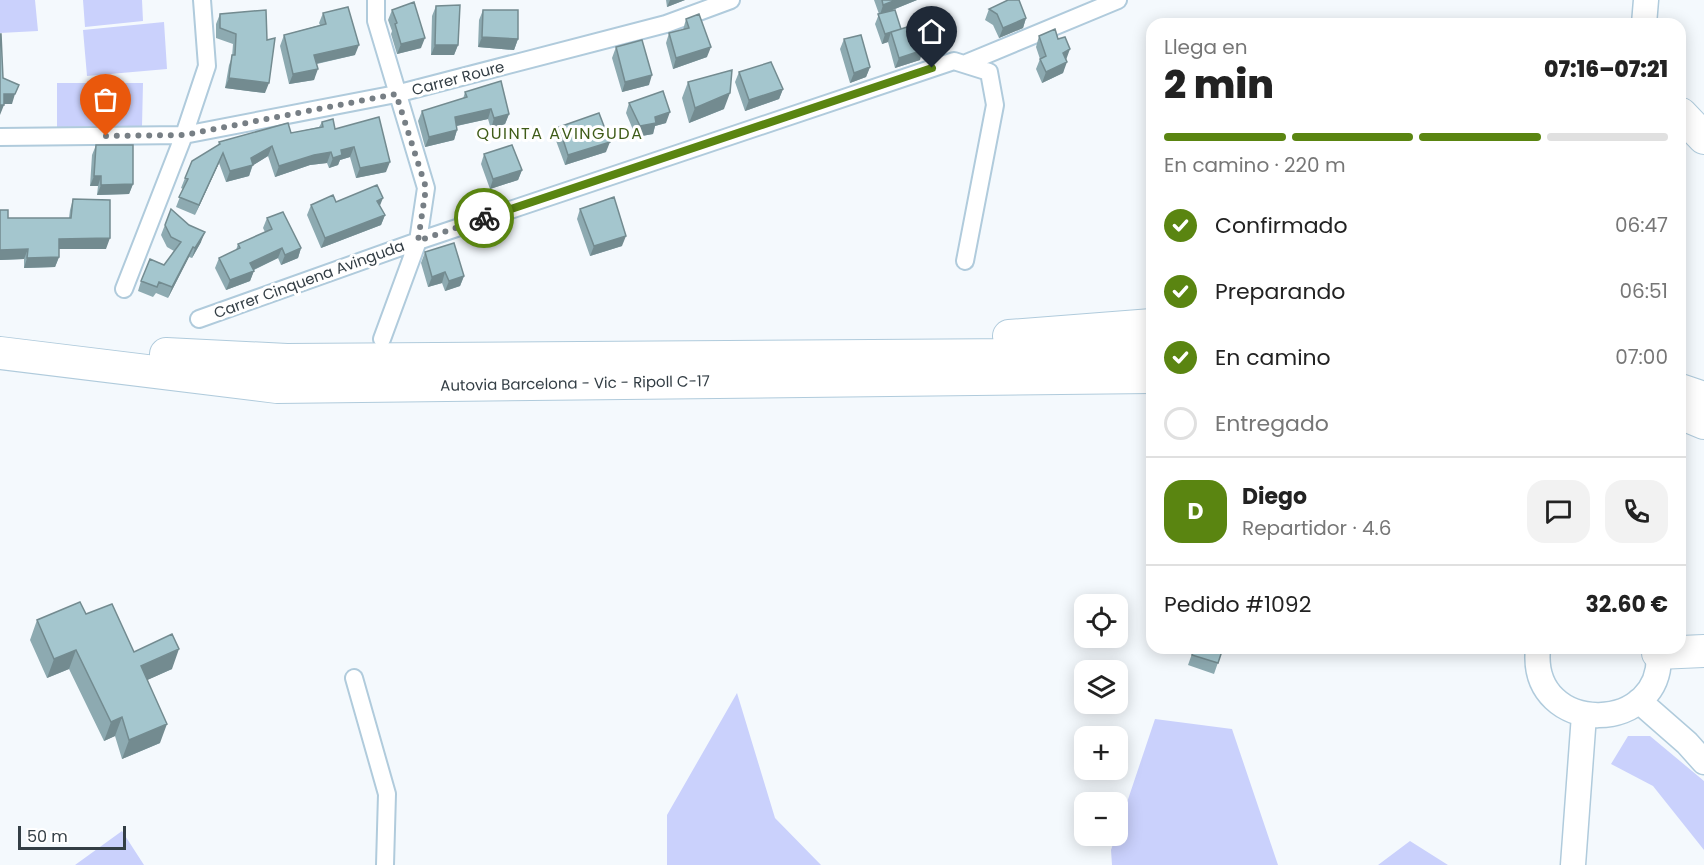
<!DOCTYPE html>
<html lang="es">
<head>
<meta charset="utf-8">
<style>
  :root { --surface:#fff; --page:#f2f2f2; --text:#222; --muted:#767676; --line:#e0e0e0; --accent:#5a8511 }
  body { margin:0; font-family:Poppins,sans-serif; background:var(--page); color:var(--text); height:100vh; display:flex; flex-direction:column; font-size:22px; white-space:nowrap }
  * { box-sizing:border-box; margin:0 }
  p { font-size:20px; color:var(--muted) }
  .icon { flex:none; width:33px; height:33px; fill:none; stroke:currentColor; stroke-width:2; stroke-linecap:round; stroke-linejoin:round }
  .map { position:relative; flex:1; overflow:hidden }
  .side { position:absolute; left:1146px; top:18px; width:540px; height:636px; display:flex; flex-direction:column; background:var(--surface); border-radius:18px; box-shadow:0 3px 15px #0003 }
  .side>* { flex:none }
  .tools { position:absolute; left:1074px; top:594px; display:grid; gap:12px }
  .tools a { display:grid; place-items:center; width:54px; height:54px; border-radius:12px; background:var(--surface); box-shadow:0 3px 15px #0003; font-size:30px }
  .scale { position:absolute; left:18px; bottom:15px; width:108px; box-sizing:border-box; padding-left:6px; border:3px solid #333e45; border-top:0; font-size:16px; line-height:21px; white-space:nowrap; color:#333e45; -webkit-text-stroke:4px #fff; paint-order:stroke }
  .pin { position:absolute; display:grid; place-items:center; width:51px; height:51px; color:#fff; margin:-62px -26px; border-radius:50% 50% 50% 0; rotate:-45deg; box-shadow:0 0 6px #0007 }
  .pin .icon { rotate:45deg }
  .courier { position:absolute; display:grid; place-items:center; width:60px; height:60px; margin:-30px; border:4px solid #5a8511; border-radius:50%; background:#fff; color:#222; box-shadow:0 2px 8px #0007 }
  .overview em { font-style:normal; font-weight:800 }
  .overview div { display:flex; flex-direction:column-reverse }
  .overview { display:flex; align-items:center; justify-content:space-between; height:102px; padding:0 18px }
  h1 { font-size:39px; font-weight:800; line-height:45px }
  .bar { display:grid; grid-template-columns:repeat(4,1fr); gap:9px 6px; align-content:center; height:72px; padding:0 18px }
  .bar i { height:8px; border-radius:4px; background:var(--line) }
  .bar .selected { background:var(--accent) }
  .bar p { grid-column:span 4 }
  .line { display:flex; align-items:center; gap:15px; padding:0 18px; border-top:2px solid var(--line) }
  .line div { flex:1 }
  .round { display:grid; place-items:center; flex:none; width:63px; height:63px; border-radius:18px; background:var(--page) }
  ol { padding:0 18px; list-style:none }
  li { display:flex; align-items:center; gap:18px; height:66px }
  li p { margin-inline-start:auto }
  li .icon { padding:6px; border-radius:50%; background:var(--accent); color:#fff; stroke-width:4 }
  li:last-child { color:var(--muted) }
  li i { width:33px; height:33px; border:3px solid var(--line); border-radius:50% }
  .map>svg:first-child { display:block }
</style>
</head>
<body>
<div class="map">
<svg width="1704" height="865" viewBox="0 0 1704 865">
  <rect width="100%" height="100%" fill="#f4f9fd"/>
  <path fill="#cad1fc" d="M0,0H35L38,31L0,33Z
    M83,0H142L143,21L85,27Z
    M164,22L167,69L87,76L83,30Z
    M57,83H143L142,126L57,127Z
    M737,693L775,818L821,865H667V815Z
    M1155,719L1232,729L1278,865H1112L1111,850Z
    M1628,736H1650L1704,781V850L1653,786L1611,764Z
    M122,831L144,865H75Z
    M1410,841L1448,865H1378Z"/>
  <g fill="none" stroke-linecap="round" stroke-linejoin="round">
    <g stroke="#b0cbdc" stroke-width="20">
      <path id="street" d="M376,0V21L426,188L418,241L382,339
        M964,64L1118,0
        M0,137L184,135L396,94L666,24L731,0
        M124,289L184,135L207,66L202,0
        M199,319L418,241L954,61L989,72L995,105L965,261
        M354,678L387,794L385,865"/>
    </g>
    <g stroke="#b0cbdc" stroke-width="27">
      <path id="secondary" d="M1644,24L1646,0
        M1538,648C1528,739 1670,736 1658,648
        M1639,701L1687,743L1704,762
        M1573,865L1584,715"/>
    </g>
    <g stroke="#b0cbdc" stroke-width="34">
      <path id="highway" d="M1681,114L1704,138
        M1009,336L1152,325
        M0,353L277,387L1152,377
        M166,354L287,360L1152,354
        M1680,390L1704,398
        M1680,413L1704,423
        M1658,653L1704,651"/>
    </g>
    <use href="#street" stroke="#fff" stroke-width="16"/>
    <use href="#secondary" stroke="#fff" stroke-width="24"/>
    <use href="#highway" stroke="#fff" stroke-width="32"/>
  </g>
  <path fill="#8daab1" d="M666,0H685L667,7Z
    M874,0H917L890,11L920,60L895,68L888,42L882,44L875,24L879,14Z
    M436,6L458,45L454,55H431L432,16Z
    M989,9L1026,18L1023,28L999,38L993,25L985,20Z
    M266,10L265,93L225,88L229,65L232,57L233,44L216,38V24L220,14Z
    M392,10L421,48L397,54L391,34L392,31L388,20Z
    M483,10L518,39L514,50L478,47L479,20Z
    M323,13L355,55L317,64L314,80L289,84L280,46L284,35L320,25L319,23Z
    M686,19L707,57L673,69L666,43L669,33L683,30Z
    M1039,36L1058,39L1066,60L1063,73L1042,83L1036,69L1040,59L1036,47Z
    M844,39L870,67L866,77L850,83L840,49Z
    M616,47L649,85L622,92L612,58Z
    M739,72L783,89L779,99L745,111L735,82Z
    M688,82L724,109L689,123L682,98Z
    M465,92L509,114L505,124L491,129L488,119L457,126V130L454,140L425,147L418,121L422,111L463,99Z
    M629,103L666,123L655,126L653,134L636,137L626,113Z
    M322,122L335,129L386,172L356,178L350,157L340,160L338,165L329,168L327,163L310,165L275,177L268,156L253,165L249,176L226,182L219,163L195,215L176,207L183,189L181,188L185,178L218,145L219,142L291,133L319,127Z
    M559,127L606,152L565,165L555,138Z
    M96,145L133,184L129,194L97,195L98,186H90L92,155Z
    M484,154L522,170L518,180L490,189L481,164Z
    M73,199L106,249H59V257L55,267L24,268V259L0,260V210L8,218H69L70,210Z
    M336,202L380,206L385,215L381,225L321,248L307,215L311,205Z
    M171,209L201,242L192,258L189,257L168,298L156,293L153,297L138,291L141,281L164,265L174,251L167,247L161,235Z
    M580,209L622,246L590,256L577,219Z
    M267,218L301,248L298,258L281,265L278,258L254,270L250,281L226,290L215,268L219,258L236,250L238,244L265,232L263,228Z
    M425,252L464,276L460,286L445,291L442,283L428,287L421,263Z
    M86,614L134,652L172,669L147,680L160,743L122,759L115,736L104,741L69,669L47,678L30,640L37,620Z
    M1194,648H1223L1214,674L1188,665Z"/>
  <path fill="#738b90" d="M670,0H685L667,7Z
    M896,0H917L880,15L883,5Z
    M1026,18L1023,28L999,38L1003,28Z
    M901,29L891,32L888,42L882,44L885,34Z
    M482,37L518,39L514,50L478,47Z
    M425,38L421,48L397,54L401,44Z
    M359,45L355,55L310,65L314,55Z
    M435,45H458L454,55H431Z
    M711,47L707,57L673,69L676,58Z
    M1070,49L1066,60L1059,63L1063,53Z
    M923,50L920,60L895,68L899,58Z
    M1067,62L1063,73L1042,83L1046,72Z
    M870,67L866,77L850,83L854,73Z
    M318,69L314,80L289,84L293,74Z
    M652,75L649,85L622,92L625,82Z
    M229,78L269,83L265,93L225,88Z
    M783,89L779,99L745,111L749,100Z
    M730,93L724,109L689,123L695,108Z
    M4,94H15L12,104H0Z
    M0,105H4L0,115Z
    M491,109L488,119L451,127L455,117Z
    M670,112L666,123L655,126L653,134L636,137L640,126L655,117Z
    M509,114L505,124L491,129L494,118Z
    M457,130L454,140L425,147L429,137Z
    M610,142L606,152L565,165L568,155Z
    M272,146L268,156L252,166L249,176L226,182L230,171Z
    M354,147L350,157L340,160L338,165L329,168L333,158L341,150Z
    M331,152L327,163L310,165L275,177L279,166L314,155Z
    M223,153L219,163L195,215L199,205Z
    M390,162L386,172L356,178L360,168Z
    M522,170L518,180L490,189L493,179Z
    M94,176H101L98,186H90Z
    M133,184L129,194L97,195L101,185Z
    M383,198L379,208L377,201Z
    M385,215L381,225L321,248L325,238Z
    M205,232L201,242L192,258L195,248Z
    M626,236L622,246L590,256L594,246Z
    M110,238L106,249H56L59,239Z
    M193,247L189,257L168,298L172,287Z
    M282,248L278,258L247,273L250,263Z
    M301,248L298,258L281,265L285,255Z
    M28,249L24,259L0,260V250Z
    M59,257L55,267L24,268L27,258Z
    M254,271L250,281L226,290L230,280Z
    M445,272L442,283L428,287L432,277Z
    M464,276L460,286L445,291L449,281Z
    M179,649L172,669L134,686L141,666Z
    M76,650L69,669L47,678L54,659Z
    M122,717L115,736L104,741L111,722Z
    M167,724L160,743L122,759L129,740Z"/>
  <path fill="#a4c6ce" stroke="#738b90" stroke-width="1.5" d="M882,0H896L883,5Z
    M1008,0H1019L1026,18L1003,28L997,14L989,9Z
    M414,2L425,38L401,44L395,24L397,23L392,10Z
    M460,5L458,45H435L436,6Z
    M348,7L359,45L314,55L318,69L293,74L284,35L326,24L323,13Z
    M266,10L267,40L275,38L269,83L229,78L232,55H235L236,34L220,28V14Z
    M483,10H518V39L482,37Z
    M895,10L901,29L885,34L878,14Z
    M699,14L711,47L676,58L669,33L689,28L686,19Z
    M914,25L923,50L899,58L891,32Z
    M1055,29L1058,39L1065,37L1070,49L1063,53L1067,62L1046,72L1040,59L1046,56L1039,36Z
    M0,34H1L3,78L19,85L15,94H4V105H0Z
    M861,35L870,67L854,73L844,39Z
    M642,40L652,75L625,82L616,47Z
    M771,62L783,89L749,100L739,72Z
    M732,70L730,93L695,108L688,82Z
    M501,81L509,114L494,118L491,109L455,117L457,130L429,137L422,111L467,97L465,92Z
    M663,91L670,112L655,117L656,123L640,126L629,103Z
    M599,113L610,142L568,155L559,127Z
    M379,117L390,162L360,168L354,147L341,150L342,155L333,158L331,152L314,155L279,166L272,146L251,158L253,165L230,171L223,153L199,205L179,197L188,179L185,178L192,161L220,144L219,142L288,123L291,133L323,127L322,122L333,119L335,129Z
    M96,145H133V184L101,185V176H94Z
    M512,145L522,170L493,179L484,154Z
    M377,185L383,198L377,201L385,215L325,238L311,205L333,195L336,202Z
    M614,197L626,236L594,246L580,209Z
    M73,199L110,200V238L59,239V257L27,258L28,249L0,250V210H8V218H71Z
    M171,209L189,225L205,232L195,248L193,247L172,287L159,282L157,287L141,281L150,259L164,265L181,242L171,237L165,225Z
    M283,212L301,248L285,255L282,248L250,263L254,271L230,280L219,258L240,248L238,244L272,229L267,218Z
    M454,243L464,276L449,281L445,272L432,277L425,252Z
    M80,602L86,614L112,604L134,652L172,634L179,649L141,666L167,724L129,740L122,717L111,722L76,650L54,659L37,620Z
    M1194,648H1223L1218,663L1192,655Z"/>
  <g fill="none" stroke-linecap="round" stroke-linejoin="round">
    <path stroke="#777f85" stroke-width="6" stroke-dasharray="0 10.8" d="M106,136L184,135L396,94L426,188L418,241L484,218"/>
    <path stroke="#5a8511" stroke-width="8" d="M484,218L932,68"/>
  </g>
  <g text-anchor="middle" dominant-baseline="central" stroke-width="6" stroke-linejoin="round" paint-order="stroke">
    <g font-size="15" fill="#333e45" stroke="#fff">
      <text transform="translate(458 78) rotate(-15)">Carrer Roure</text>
      <text transform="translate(309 279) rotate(-20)">Carrer Cinquena Avinguda</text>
      <text transform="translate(575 383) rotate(-1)">Autovia Barcelona - Vic - Ripoll C-17</text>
    </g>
    <g font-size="16" letter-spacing="1.5" fill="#3f5c18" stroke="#fff">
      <text x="560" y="133">QUINTA AVINGUDA</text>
    </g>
  </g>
</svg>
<div class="tools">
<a><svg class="icon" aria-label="locate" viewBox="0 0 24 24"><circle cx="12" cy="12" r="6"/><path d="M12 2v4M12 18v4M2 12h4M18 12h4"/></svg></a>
<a><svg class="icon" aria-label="layers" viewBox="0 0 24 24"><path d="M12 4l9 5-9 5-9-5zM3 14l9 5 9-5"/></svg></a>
<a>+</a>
<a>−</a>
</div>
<div class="scale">50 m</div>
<div class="pin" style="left:106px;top:136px;background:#ea580c"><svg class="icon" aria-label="bag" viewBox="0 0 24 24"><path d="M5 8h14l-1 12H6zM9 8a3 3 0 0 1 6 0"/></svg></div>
<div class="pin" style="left:932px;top:68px;background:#1f2937"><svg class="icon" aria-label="home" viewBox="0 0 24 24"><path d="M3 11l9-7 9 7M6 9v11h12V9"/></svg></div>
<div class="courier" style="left:484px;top:218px"><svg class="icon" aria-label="bike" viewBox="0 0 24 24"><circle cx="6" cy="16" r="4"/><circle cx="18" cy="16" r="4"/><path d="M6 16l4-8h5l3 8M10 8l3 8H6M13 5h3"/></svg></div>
<section class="side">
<div class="overview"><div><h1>2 min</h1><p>Llega en</p></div><em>07:16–07:21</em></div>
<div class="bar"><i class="selected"></i><i class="selected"></i><i class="selected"></i><i></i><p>En camino · 220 m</p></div>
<ol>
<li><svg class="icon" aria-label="check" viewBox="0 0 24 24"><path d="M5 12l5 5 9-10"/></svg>Confirmado<p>06:47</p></li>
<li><svg class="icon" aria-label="check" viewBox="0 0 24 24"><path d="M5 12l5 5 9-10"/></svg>Preparando<p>06:51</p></li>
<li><svg class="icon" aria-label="check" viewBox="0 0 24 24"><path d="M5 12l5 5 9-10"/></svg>En camino<p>07:00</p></li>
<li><i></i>Entregado</li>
</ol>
<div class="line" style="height:108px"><b class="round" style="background:var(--accent);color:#fff">D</b><div><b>Diego</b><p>Repartidor · 4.6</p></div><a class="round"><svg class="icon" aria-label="chat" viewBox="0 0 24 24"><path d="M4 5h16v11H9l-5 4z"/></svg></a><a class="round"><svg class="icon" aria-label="phone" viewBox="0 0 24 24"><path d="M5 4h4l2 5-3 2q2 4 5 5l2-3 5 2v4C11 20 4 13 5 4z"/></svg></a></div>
<div class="line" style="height:78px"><div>Pedido #1092</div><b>32.60 €</b></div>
</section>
</div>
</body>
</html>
